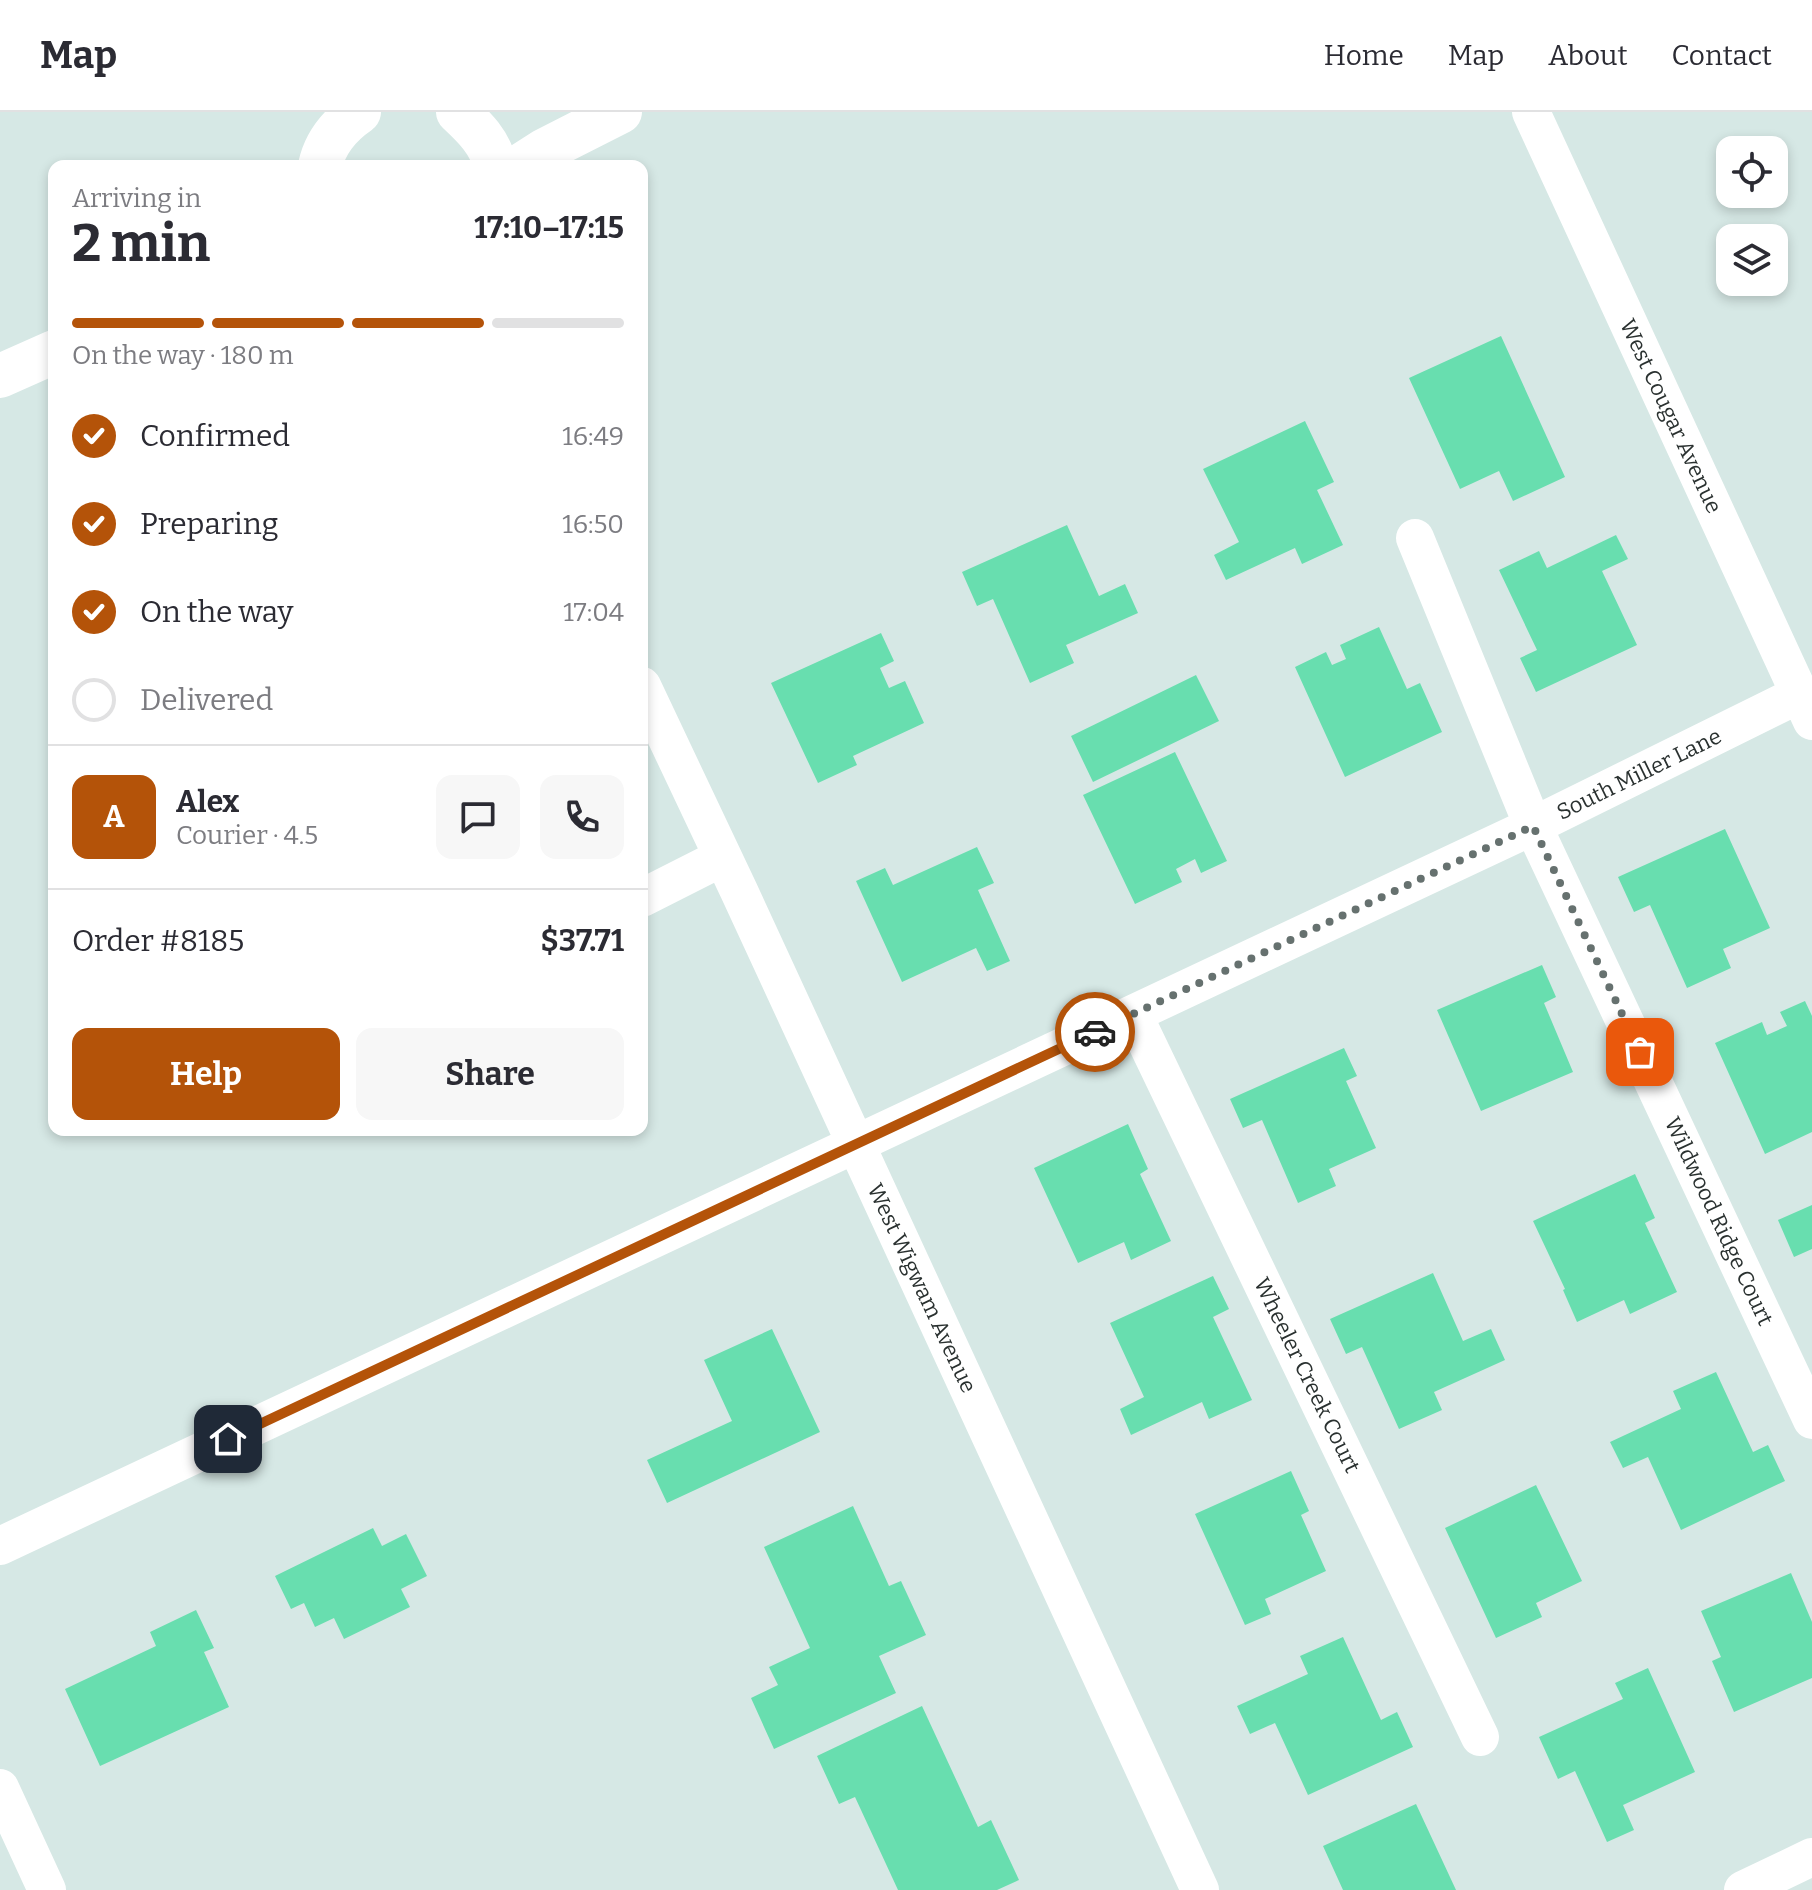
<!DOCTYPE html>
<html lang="en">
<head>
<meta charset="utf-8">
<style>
  :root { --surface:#fff; --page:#f7f7f7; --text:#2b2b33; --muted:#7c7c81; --line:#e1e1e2; --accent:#b45309 }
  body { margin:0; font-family:Bitter,serif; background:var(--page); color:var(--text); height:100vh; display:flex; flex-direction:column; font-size:30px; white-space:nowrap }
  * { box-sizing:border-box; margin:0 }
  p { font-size:26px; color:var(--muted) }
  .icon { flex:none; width:44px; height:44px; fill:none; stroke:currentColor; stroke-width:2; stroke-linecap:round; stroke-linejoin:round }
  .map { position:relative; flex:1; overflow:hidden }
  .side { position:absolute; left:48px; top:48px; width:600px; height:976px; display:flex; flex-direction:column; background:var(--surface); border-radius:16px; box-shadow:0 4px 12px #0003 }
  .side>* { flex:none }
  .controls { position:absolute; left:1716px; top:24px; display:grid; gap:16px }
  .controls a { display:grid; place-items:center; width:72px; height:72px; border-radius:16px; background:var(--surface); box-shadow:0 4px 12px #0003; font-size:40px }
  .pin { position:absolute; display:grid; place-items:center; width:68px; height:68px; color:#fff; margin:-34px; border-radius:16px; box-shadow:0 4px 12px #0006 }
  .courier { position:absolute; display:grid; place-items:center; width:80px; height:80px; margin:-40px; border:6px solid #b45309; border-radius:50%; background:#fff; color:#222; box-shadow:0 2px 10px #0007 }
  .headline em { font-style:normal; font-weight:700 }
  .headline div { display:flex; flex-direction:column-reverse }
  .headline { display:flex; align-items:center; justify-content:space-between; height:136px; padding:0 24px }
  h1 { font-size:52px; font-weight:700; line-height:60px }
  .bar { display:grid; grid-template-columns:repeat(4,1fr); gap:12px 8px; align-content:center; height:96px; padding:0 24px }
  .bar i { height:10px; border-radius:6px; background:var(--line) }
  .bar .on { background:var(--accent) }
  .bar p { grid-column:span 4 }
  .line { display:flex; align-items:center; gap:20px; padding:0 24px; border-top:2px solid var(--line) }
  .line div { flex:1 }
  .round { display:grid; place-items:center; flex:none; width:84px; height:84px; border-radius:16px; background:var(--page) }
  ol { padding:0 24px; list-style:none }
  li { display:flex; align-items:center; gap:24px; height:88px }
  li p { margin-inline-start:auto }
  li .icon { padding:8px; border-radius:50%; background:var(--accent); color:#fff; stroke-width:4 }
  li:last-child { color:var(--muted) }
  li i { width:44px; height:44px; border:4px solid var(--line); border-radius:50% }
  .cta { display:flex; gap:16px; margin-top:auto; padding:16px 24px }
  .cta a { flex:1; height:92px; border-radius:16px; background:var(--accent); color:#fff; font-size:32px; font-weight:700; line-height:92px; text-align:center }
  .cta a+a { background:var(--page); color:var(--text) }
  header { display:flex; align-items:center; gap:48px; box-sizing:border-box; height:112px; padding:0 40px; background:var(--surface); border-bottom:2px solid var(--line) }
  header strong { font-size:38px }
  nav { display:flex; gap:44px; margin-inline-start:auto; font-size:28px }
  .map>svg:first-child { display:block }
</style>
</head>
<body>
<header>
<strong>Map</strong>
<nav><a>Home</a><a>Map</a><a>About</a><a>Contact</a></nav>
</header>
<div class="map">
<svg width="1812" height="1778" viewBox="0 0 1812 1778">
  <rect width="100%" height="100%" fill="#d6e8e5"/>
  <path fill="#68deaf" d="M1501,224L1565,365L1513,389L1499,359L1460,377L1409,266Z
    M1305,309L1334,370L1317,378L1343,433L1302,452L1295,436L1226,468L1214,443L1239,430L1203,357Z
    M1067,413L1099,484L1125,472L1138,501L1066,533L1074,551L1030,571L993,487L977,494L962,460Z
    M1616,423L1628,447L1602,459L1637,533L1536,580L1520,546L1537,538L1499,458L1539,439L1547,456Z
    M1379,515L1407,577L1420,571L1442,620L1345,665L1295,555L1326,540L1332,553L1346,547L1340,533Z
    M881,521L894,549L880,556L889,576L905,569L924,611L853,644L857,653L818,671L771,571Z
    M1196,563L1219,609L1093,670L1071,624Z
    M1175,640L1227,749L1201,761L1195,747L1176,757L1182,770L1135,792L1083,683Z
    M1725,717L1770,816L1723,837L1731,856L1687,876L1650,793L1634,800L1618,765Z
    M977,735L994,771L978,778L1010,849L987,859L976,836L902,870L856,769L885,756L893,773Z
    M1542,853L1556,885L1544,891L1573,960L1481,999L1437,898Z
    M1805,889L1812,904V1020L1765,1042L1715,931L1762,910L1767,923L1787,914L1780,900Z
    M1344,936L1357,964L1346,969L1376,1036L1329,1057L1336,1074L1298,1091L1262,1008L1243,1016L1230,987Z
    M1128,1012L1148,1057L1140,1062L1171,1129L1131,1148L1124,1130L1078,1151L1034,1056Z
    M1635,1062L1655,1106L1645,1111L1677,1180L1630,1202L1624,1188L1577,1210L1563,1178L1565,1177L1533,1109Z
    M1812,1093V1137L1794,1145L1778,1108Z
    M1433,1161L1463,1229L1491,1217L1505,1248L1434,1280L1442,1298L1399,1317L1362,1235L1346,1242L1330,1207Z
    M1213,1164L1229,1197L1213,1205L1252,1288L1209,1307L1202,1290L1131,1323L1120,1297L1144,1285L1110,1211Z
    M772,1217L820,1320L667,1391L647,1348L732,1309L704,1248Z
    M1716,1260L1753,1340L1768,1333L1785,1369L1681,1418L1648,1345L1623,1356L1610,1330L1681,1297L1673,1279Z
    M1291,1359L1309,1399L1301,1403L1326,1459L1265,1487L1271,1502L1245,1513L1195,1402Z
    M1536,1373L1582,1469L1536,1491L1542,1505L1496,1526L1445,1416Z
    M853,1394L889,1474L901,1469L926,1523L879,1544L896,1581L774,1637L751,1586L778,1573L769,1555L810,1536L764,1435Z
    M373,1416L382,1434L406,1422L427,1464L401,1477L410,1495L344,1527L334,1506L315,1515L304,1491L291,1497L275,1464Z
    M1791,1461L1812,1510V1566L1734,1600L1712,1549L1721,1545L1701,1499Z
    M196,1498L214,1536L204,1540L229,1595L100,1654L65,1577L156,1534L150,1520Z
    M1343,1525L1381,1608L1397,1600L1413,1635L1308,1683L1275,1611L1250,1622L1237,1594L1308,1562L1300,1544Z
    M1648,1556L1695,1660L1623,1693L1634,1718L1607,1730L1575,1659L1558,1667L1539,1625L1623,1587L1615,1571Z
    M922,1594L978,1715L991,1708L1019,1768L997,1778H898L855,1685L839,1692L817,1644Z
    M1416,1692L1456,1778H1343L1323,1734Z"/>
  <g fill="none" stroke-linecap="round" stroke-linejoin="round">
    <path stroke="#fff" stroke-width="38" d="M1531,0L1812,609
      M1415,426L1533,714L1812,1308
      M642,574L739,779L1200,1778
      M642,786L723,745
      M1133,902L1480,1625
      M0,1434L1533,714L1800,582
      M0,1676L47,1778
      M1743,1778L1812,1745"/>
    <path stroke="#fff" stroke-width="44" d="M458,0C474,15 491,31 495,54
      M320,54C325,31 340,13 359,0
      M520,54L545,38L620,0
      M0,264L54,240"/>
  </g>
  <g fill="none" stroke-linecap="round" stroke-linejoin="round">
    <path stroke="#66716f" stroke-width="8" stroke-dasharray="0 14.4" d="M1095,920L1533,714L1640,940"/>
    <path stroke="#b45309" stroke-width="10" d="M228,1327L1095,920"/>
  </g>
  <g text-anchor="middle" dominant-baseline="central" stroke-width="7" stroke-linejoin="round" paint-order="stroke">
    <g font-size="22" fill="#2a3130" stroke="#fff">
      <text transform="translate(1671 304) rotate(65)">West Cougar Avenue</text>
      <text transform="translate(1639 662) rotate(-26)">South Miller Lane</text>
      <text transform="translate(1719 1109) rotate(65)">Wildwood Ridge Court</text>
      <text transform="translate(922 1176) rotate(65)">West Wigwam Avenue</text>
      <text transform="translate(1307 1263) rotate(64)">Wheeler Creek Court</text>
    </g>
  </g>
</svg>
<div class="controls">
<a><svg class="icon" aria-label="locate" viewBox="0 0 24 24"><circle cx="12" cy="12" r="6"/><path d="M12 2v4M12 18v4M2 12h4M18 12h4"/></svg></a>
<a><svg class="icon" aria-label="layers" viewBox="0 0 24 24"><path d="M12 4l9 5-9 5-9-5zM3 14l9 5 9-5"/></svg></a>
</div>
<div class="pin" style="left:1640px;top:940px;background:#ea580c"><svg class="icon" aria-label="bag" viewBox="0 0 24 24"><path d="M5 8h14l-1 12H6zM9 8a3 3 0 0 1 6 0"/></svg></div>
<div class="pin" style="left:228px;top:1327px;background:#1f2937"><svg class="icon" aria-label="home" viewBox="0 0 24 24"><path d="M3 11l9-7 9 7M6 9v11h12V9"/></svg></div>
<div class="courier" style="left:1095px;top:920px"><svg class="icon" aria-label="car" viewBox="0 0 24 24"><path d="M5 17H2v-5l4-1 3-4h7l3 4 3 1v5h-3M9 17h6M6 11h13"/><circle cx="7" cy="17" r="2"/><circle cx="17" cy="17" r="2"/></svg></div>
<section class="side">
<div class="headline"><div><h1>2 min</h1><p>Arriving in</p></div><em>17:10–17:15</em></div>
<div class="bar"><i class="on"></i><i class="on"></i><i class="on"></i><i></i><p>On the way · 180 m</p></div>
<ol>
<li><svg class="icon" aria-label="check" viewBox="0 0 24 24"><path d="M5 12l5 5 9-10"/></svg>Confirmed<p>16:49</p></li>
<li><svg class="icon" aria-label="check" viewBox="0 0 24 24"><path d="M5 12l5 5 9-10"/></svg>Preparing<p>16:50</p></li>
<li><svg class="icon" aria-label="check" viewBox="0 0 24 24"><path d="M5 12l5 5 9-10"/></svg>On the way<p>17:04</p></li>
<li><i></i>Delivered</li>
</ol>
<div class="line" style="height:144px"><b class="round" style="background:var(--accent);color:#fff">A</b><div><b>Alex</b><p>Courier · 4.5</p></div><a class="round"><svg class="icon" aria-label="chat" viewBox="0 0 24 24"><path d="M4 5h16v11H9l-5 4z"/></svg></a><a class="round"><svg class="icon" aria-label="phone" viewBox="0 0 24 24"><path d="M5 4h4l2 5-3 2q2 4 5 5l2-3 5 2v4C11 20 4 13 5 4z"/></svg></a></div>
<div class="line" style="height:104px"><div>Order #8185</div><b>$37.71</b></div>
<div class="cta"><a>Help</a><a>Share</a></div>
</section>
</div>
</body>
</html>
